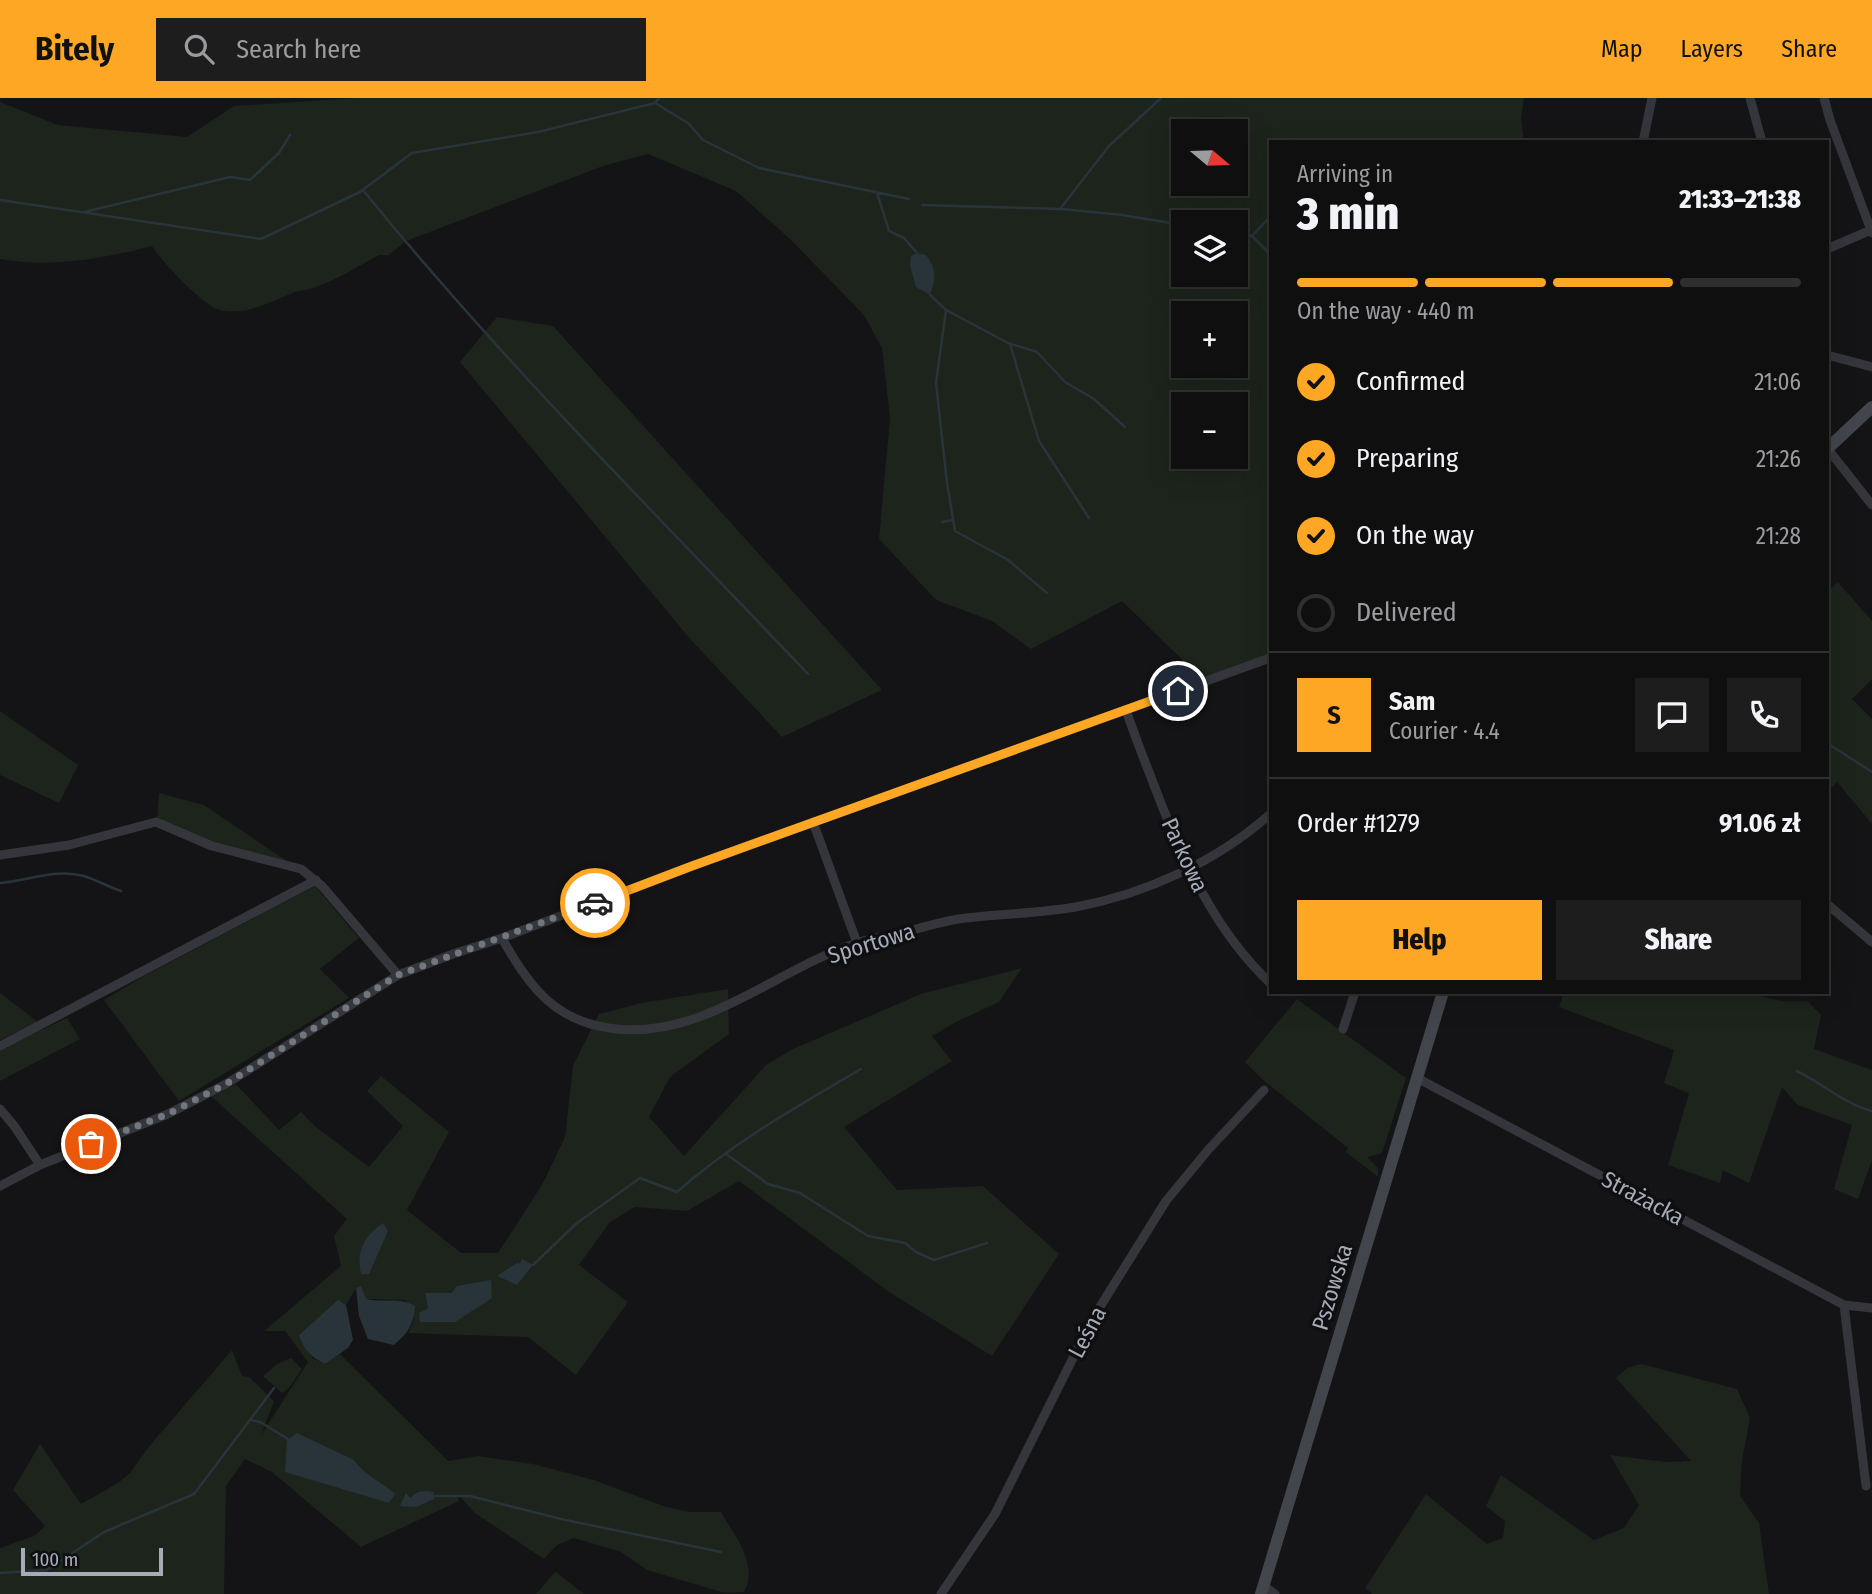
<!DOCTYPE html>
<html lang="en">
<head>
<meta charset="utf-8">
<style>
  :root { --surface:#0f0f10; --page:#1d1d1e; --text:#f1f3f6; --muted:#9b9c9f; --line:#2f2f30; --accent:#fda725 }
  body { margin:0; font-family:"Fira Sans Condensed",sans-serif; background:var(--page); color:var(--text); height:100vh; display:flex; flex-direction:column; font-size:26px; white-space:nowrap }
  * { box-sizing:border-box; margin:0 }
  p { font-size:23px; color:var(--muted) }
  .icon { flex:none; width:38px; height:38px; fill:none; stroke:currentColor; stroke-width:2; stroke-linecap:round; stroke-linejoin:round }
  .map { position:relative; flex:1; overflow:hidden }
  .drawer { position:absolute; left:1269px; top:42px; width:560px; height:854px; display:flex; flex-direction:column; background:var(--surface); border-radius:0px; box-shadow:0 7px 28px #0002,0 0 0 2px var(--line) }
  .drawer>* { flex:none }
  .needle { width:46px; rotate:109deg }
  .fabs { position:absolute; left:1171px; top:21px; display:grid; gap:14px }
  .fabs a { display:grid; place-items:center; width:77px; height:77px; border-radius:0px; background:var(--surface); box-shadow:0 7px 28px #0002,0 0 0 2px var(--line); font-size:35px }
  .scale { position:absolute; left:21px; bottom:18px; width:142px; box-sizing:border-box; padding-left:7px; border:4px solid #a5abb7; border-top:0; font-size:19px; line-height:24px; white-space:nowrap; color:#a5abb7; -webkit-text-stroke:5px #0f0f11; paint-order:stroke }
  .pin { position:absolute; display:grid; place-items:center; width:60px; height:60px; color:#fff; margin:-30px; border:4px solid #fff; border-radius:50%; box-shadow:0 2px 7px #0007 }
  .courier { position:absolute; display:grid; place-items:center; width:70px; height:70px; margin:-35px; border:5px solid #fda725; border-radius:50%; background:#fff; color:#222; box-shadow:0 2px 9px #0007 }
  .summary em { font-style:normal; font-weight:800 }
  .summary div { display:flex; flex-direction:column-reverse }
  .summary { display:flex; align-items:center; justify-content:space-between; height:119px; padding:0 28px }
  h1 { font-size:46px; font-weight:800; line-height:52px }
  .bar { display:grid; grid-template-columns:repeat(4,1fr); gap:10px 7px; align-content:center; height:84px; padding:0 28px }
  .bar i { height:9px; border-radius:5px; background:var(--line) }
  .bar .current { background:var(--accent) }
  .bar p { grid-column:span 4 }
  .line { display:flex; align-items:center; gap:18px; padding:0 28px; border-top:2px solid var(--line) }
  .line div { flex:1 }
  .round { display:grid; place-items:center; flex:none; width:74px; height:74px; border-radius:0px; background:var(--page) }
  ol { padding:0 28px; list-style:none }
  li { display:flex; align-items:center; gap:21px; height:77px }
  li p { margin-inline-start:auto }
  li .icon { padding:7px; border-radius:50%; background:var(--accent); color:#111; stroke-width:4 }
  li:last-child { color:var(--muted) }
  li i { width:38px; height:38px; border:4px solid var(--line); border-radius:50% }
  .primary-button { display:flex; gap:14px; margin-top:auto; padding:14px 28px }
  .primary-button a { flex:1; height:80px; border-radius:0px; background:var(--accent); color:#111; font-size:28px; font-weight:800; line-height:80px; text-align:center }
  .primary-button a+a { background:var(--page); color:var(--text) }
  header { display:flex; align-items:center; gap:42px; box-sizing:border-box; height:98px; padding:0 35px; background:var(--accent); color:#111 }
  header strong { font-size:33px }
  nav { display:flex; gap:38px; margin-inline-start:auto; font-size:24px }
  .search { width:490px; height:63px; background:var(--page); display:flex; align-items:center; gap:18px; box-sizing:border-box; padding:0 24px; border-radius:0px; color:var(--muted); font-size:26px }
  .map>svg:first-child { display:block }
</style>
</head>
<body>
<header>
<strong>Bitely</strong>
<div class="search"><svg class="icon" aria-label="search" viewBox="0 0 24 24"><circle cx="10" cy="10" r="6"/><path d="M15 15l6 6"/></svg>Search here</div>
<nav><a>Map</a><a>Layers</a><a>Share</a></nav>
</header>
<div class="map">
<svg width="1872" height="1496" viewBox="0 0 1872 1496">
  <rect width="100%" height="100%" fill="#141416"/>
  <path fill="#1c241c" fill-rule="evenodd" d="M358,0H1524L1521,20L1524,44H1270V557L1204,583L1122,503L1031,551L992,523L936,502L879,441L890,320L882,250L864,217L790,141L736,93L648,56L603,68L406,143L389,157H379C359,168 338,181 316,189C310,192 302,192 295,194C272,203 242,220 217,211C200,204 162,164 152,148C102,161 51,170 0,161V4L58,27L187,39L234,8ZM1183,33H1236V86H1183ZM1183,124H1236V177H1183ZM1183,215H1236V268H1183ZM1183,306H1236V359H1183Z
    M497,219L553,228L882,592L782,639L691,542L460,264Z
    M1838,484L1872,523V581L1852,601L1872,621V726L1837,684L1832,689L1827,685V494Z
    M0,613L78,667L59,705L0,677Z
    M159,695L204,707L291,766L221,747L157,721Z
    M315,788L359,840L320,871L349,900L179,1003L104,902L144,878Z
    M1022,870L999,904L956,924L932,938L952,963L844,1029L897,1092L983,1088L1059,1156L992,1258L889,1194L739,1083L687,1113L635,1109L610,1124L579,1167L628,1204L576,1277L528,1239L408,1235L414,1222L406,1202L366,1201L361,1189L356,1190L346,1207L338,1203L312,1260L325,1266L340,1256L448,1363L478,1358L533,1366L594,1382L666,1409L690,1414H721C735,1438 759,1467 744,1494L725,1495L647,1472L621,1454L574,1440L557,1447L544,1461L475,1415L458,1397L459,1403L361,1449L272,1374L245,1361L226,1388L224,1496H0V1450L34,1438L45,1428L13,1392L40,1346L81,1406L118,1385L130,1375L151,1346L232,1252L242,1278L249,1279L274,1303L261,1337L308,1264L285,1233H264L341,1168L334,1138L347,1121L212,999L236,986L279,1032L301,1014L316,1029L369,1069L403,1028L367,993L381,978L449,1034L407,1112L461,1155H498L543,1085L565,1039L573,968L599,916L641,905L728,891L729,936L670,979L649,1019L684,1058L766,967L793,951L921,896ZM425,1195L452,1196L455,1224H420V1215L428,1210Z
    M1564,894H1746C1768,901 1784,905 1807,903L1821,917L1814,951L1872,972V1062L1858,1101L1834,1091L1852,1027L1798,1007L1782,989L1749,1085L1723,1072L1720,1085L1668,1067L1689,995L1664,985L1674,952L1559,909Z
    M0,895L38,924L0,942Z
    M1297,901L1406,980L1382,1055L1367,1059L1378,1070V1079L1346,1054L1348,1050L1263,982L1245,964Z
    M67,920L80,941L0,983V951Z
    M291,1260L302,1271L289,1290L282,1295L263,1278L277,1266Z
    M1641,1266L1737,1291L1750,1320L1742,1363L1740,1398L1759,1425L1769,1496H1372L1365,1490L1426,1396L1487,1446L1503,1440L1505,1423L1486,1408L1501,1377L1594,1442L1624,1430L1639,1407L1610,1357L1666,1364L1691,1363L1616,1280L1627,1270Z
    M555,1474H556L584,1496H536Z"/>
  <path fill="#29343a" d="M917,155L926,157C937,172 936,180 930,197L916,189L910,167L911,158Z
    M383,1125L388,1133L369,1176H361C356,1153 364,1138 383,1125Z
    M522,1161L533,1167L517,1187L497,1178L517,1165L520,1166Z
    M491,1182L492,1200L455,1224H420L419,1215L428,1210L425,1195H452L457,1188Z
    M361,1188L366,1201C383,1205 400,1199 415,1208C414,1226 408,1235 394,1247L368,1241L359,1218L356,1190Z
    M338,1202L346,1207L353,1242L348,1250L325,1266C311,1259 304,1252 299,1237Z
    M297,1335L354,1362C363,1376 382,1384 395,1396L389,1405L285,1374L287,1342Z
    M427,1393L433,1394L434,1401L416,1409L400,1408L406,1395L410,1400L418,1394Z"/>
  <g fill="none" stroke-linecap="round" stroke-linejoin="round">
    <path stroke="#29343a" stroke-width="2.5" d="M655,5L688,25L703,42L759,70L909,101
      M363,92C501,262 657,417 808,576
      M877,95L889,133L904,140L917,155
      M0,102L261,141L360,94L412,55L538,34L655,5L659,0
      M922,107L1060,111L1109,48L1161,0
      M1061,111L1122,117L1183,127
      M84,114L230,79L250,82L279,55L290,37
      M1236,135L1252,138L1270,119
      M1253,139L1270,156
      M930,197L946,212L936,285L947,385L955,433L1008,462L1047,495
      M946,212L1010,246L1039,343L1089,420
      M1011,246L1037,254L1065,284L1094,301L1125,329
      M942,424L953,422
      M1827,645L1872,674
      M0,785C28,783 56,770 84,778C96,782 109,789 121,793
      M1797,973C1822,985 1844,1006 1872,1013
      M726,1056L768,1086L800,1095L868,1138L905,1145L916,1154L934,1162L987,1145
      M533,1167L577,1125L640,1080L677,1094C732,1045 798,1008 861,971
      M251,1322L260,1324L288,1341
      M434,1398H470L561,1421L721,1454
      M0,1475L47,1472L104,1434L194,1396L274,1290"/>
    <path stroke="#35363b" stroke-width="9" d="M1750,0L1762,44
      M1824,0L1830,22L1872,135
      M1643,44L1652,0
      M1827,151L1871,132
      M1827,257L1872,269
      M1827,350L1872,407
      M1126,612C1137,645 1150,676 1162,708C1190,775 1217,834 1270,885
      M813,724L857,845
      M0,757L69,747L156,724L212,748L301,771L322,788L398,877
      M1827,806L1872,844
      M502,840C529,890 557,925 616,931C706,940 776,871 857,845C874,839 892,837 909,833C928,828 947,822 966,820C1002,816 1040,815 1076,809C1145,796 1218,763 1270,716
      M1343,931L1355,894
      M0,948L316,782
      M1417,980L1844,1207L1872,1210
      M0,1011L15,1029L40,1067
      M0,1088L40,1067L168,1016L226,986L398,877L453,856L502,840L692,768L1270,560
      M1844,1207L1866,1388
      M1263,1487L1275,1496
      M941,1496L995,1416L1093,1220L1166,1103L1208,1052L1264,992"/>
    <path stroke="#42454b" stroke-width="12" d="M1827,351L1872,309
      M1261,1496L1443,894"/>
  </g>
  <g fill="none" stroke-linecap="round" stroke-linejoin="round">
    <path stroke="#72767f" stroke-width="7" stroke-dasharray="0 12.6" d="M91,1046L168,1016L226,986L398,877L595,805"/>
    <path stroke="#fda725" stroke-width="9" d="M595,805L692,768L1178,593"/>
  </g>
  <g text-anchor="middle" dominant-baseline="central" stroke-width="7" stroke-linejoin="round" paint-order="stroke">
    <g font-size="23" fill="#a5abb7" stroke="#0f0f11">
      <text transform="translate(1185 757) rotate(65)">Parkowa</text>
      <text transform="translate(871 845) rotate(-17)">Sportowa</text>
      <text transform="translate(1643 1100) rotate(28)">Strażacka</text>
      <text transform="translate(1332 1189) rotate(-73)">Pszowska</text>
      <text transform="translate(1087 1234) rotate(-62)">Leśna</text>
    </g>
  </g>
</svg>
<div class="fabs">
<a><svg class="needle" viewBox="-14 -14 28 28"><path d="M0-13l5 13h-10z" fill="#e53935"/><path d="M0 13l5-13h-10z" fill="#9b9c9f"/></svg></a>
<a><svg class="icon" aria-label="layers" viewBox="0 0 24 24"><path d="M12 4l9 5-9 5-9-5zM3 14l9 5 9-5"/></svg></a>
<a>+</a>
<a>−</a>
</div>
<div class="scale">100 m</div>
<div class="pin" style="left:91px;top:1046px;background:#ea580c"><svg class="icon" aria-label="bag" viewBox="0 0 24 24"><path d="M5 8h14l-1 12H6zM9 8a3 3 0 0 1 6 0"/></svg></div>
<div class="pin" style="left:1178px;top:593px;background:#1f2937"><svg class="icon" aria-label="home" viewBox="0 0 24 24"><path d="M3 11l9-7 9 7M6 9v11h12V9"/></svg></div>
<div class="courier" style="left:595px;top:805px"><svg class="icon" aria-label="car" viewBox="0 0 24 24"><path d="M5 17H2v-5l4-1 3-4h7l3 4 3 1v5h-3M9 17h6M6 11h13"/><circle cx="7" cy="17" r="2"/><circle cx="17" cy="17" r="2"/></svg></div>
<section class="drawer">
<div class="summary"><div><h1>3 min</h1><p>Arriving in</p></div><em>21:33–21:38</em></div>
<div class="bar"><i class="current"></i><i class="current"></i><i class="current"></i><i></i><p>On the way · 440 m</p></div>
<ol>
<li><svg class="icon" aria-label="check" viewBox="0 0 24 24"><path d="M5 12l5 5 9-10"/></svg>Confirmed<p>21:06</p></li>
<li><svg class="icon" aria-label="check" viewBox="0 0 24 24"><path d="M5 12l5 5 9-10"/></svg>Preparing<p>21:26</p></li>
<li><svg class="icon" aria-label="check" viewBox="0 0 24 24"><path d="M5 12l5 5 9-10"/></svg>On the way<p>21:28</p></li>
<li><i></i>Delivered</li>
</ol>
<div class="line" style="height:126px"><b class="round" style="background:var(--accent);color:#111">S</b><div><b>Sam</b><p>Courier · 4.4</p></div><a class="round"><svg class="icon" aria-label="chat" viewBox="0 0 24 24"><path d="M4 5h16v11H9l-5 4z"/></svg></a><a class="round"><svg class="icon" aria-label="phone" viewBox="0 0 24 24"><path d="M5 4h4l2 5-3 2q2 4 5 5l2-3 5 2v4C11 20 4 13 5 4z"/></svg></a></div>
<div class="line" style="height:91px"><div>Order #1279</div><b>91.06 zł</b></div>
<div class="primary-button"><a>Help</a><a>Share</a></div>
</section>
</div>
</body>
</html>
